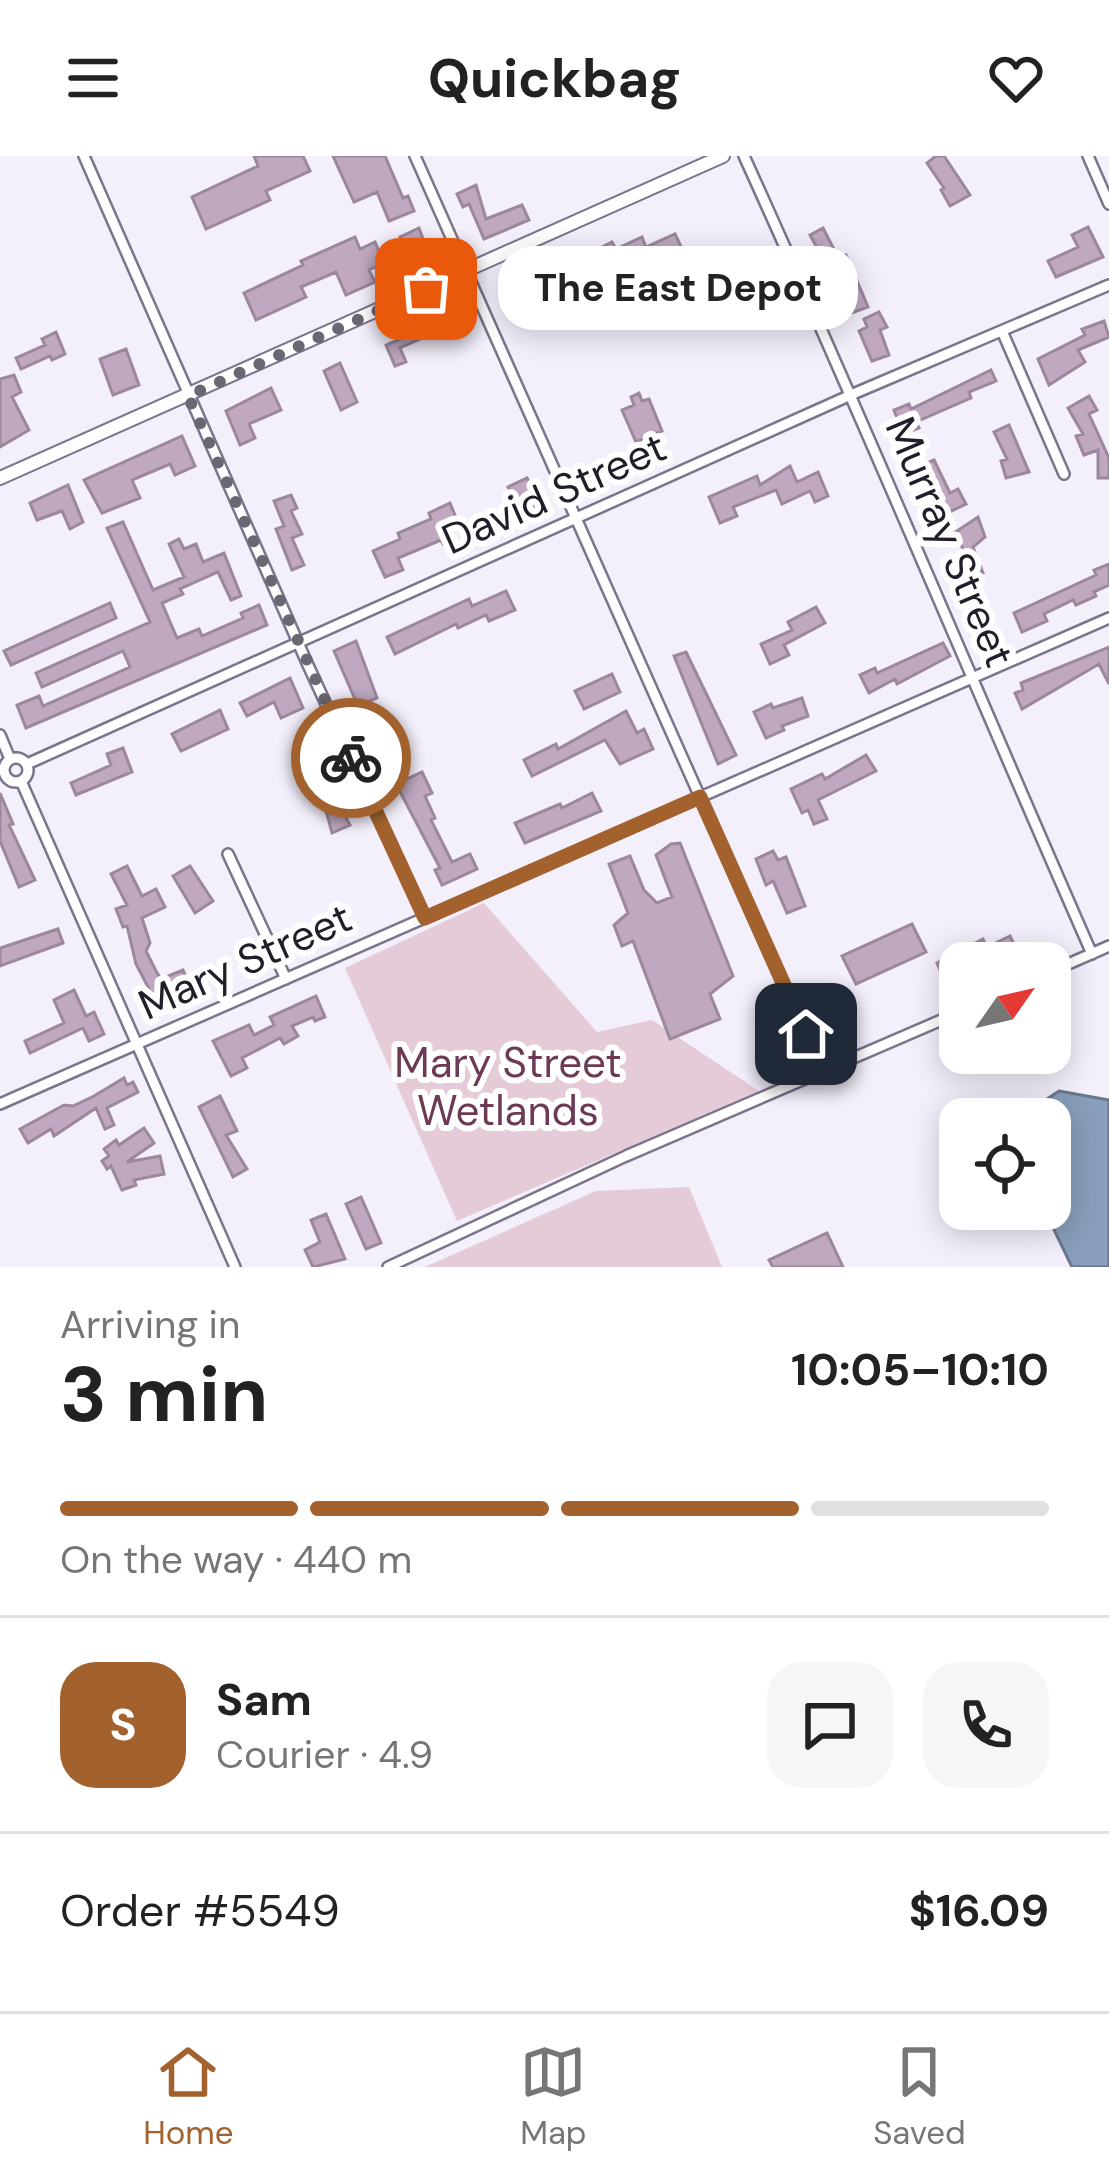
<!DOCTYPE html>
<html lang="en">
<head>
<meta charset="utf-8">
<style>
  :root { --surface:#fff; --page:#f6f6f6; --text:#222; --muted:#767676; --line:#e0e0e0; --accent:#a3622d }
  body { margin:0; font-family:"DM Sans",sans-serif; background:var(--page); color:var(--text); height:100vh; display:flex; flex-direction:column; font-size:45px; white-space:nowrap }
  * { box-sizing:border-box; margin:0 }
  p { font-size:39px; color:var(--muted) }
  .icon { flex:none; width:66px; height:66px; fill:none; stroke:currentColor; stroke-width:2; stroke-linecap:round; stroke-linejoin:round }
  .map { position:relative; height:1111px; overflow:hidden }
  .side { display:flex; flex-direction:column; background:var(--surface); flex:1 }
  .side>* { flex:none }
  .needle { width:78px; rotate:56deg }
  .buttons { position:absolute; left:939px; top:786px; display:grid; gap:24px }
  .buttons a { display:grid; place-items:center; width:132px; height:132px; border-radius:24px; background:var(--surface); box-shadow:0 6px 30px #0003; font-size:60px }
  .pin { position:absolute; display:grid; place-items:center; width:102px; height:102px; color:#fff; margin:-51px; border-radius:24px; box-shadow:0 6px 18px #0006 }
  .courier { position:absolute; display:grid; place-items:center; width:120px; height:120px; margin:-60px; border:9px solid #a3622d; border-radius:50%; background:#fff; color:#222; box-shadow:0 3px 15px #0007 }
  .bubble { position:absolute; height:84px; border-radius:36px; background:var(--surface); box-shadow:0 6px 30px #0003; font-size:39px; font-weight:700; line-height:84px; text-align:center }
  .head em { font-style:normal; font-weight:700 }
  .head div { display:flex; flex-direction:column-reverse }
  .head { display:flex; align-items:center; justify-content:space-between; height:204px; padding:0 60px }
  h1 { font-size:78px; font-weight:700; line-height:90px }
  .bar { display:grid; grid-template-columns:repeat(4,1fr); gap:18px 12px; align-content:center; height:144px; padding:0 60px }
  .bar i { height:15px; border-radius:9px; background:var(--line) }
  .bar .on { background:var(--accent) }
  .bar p { grid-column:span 4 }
  .line { display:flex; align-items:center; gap:30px; padding:0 60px; border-top:3px solid var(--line) }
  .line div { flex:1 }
  .round { display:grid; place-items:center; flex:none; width:126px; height:126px; border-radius:36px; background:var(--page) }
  header { display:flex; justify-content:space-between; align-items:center; height:156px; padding:0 60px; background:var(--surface); font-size:54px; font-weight:700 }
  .tabs { display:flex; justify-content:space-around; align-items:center; height:168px; border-top:3px solid var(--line); background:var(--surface); font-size:33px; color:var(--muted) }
  .tabs a { display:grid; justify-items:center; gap:6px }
  .tabs .on { color:var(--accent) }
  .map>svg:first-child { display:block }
</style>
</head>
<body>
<header><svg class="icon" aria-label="menu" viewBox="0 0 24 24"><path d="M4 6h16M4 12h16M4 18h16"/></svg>Quickbag<svg class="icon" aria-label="heart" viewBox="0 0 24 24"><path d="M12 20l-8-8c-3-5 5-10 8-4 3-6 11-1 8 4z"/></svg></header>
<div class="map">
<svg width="1109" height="1111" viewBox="0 0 1109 1111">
  <rect width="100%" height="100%" fill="#f3effb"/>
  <path fill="#e5cbd7" d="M484,747L597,876L652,864L759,935L457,1065L345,812Z
    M689,1031L722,1111H425L596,1035Z"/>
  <path fill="#889eba" stroke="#69788e" stroke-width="3" d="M1059,935L1109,944V1111H1072L1044,1053H1050V963H1036L1038,949Z"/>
  <path fill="#bfa8c0" stroke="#9c879d" stroke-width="3" d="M254,0H303L310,15L266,35L270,44L206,73L192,41L258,10Z
    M333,0H385L403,42L408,40L414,55L389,65L377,36L354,46Z
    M936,0H944L970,39L950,50L941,34L944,32L927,7Z
    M476,29L486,63L522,49L529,64L484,83L469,48L463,51L457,38Z
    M1088,71L1103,101L1056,121L1048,105L1078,91L1072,79Z
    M419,72L432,107L408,118L401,105L409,101L400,81Z
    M823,72L839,103L846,99L868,151L846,159L841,147L852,143L844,122L836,126L810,79Z
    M675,78L683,95L645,109L651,122L641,127L628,98L611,106L617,118L609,122L601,107L530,142L533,148L513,162L504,143L536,128L535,125L612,86L616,93L642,81L646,91Z
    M355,81L360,93L375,86L384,107L369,114L375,126L346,139L336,116L301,131L306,141L256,164L244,137L303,109L301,105Z
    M879,156L887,171L880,174L889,199L872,205L859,175L867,171L864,163Z
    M429,160L438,175L400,192L406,206L395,210L386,189L403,182L400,172Z
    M1104,165L1109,181L1078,194L1085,206L1049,229L1038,203L1085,179L1082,173Z
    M56,176L65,198L52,204L50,200L21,213L16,202L45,189L42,183Z
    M126,193L139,229L113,239L100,203Z
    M340,207L357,246L341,254L324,215Z
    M991,214L996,225L969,236L971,242L916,266L919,272L899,280L893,264L897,262L894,254L909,248L911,253Z
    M14,219L21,236L12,241L29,274L0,291V223Z
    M271,232L281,254L249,268L255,282L240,289L226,255Z
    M639,237L642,245L649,243L662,275L636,286L622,254L634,249L631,241Z
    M1089,240L1097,254L1089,258L1109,302V322H1098V294L1084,299L1076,280L1083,278L1068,252Z
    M1009,269L1029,316L1006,322L1001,305L1007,303L994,276Z
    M182,280L195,310L175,319L170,308L132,324L140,342L102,357L84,324Z
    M934,304L950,337L958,333L966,348L941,360L919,321L926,317L922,309Z
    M790,310L797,326L818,316L828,340L815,346L810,335L782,348L776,334L733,351L737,360L720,367L709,341L757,320L760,329Z
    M527,322L543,354L524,363L508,331Z
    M68,329L83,366L70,373L62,355L37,364L30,347Z
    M291,339L297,352L291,355L302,378L292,382L304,409L292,414L276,373L284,370L274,345Z
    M450,347L457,364L447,368L453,383L443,388L441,384L398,402L403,414L385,421L373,395L400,383L398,377L431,363L429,357Z
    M978,361L985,381L973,391L983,417L967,421L960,401L966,398L954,377Z
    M123,366L153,434L184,421L169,388L179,383L184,393L196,388L203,406L224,397L241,440L231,444L218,416L180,433L183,438L162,447L177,482L199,473L202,480L243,462L241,457L259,449L267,469L26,572L17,549L39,540L43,550L130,511L123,495L42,531L36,517L150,466L107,372Z
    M1109,408V429L1094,436L1096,440L1076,449L1073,444L1044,458L1047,465L1022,476L1014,457L1096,419L1094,414Z
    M506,435L515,454L489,465L486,459L458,472L456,468L395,498L387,481L469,443L472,450Z
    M110,447L116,462L11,509L4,495Z
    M816,451L825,467L784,489L789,499L770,508L761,488L792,474L788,466Z
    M356,485L377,542L358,550L334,495Z
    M943,487L950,500L897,528L895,523L869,537L860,519L875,512L877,517Z
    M1109,491V528L1099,508L1022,553L1015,537L1023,534L1021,527Z
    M686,496L736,599L718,608L674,500Z
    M612,518L620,536L584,553L575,535Z
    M290,522L303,552L281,562L274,546L247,560L240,547Z
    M802,542L808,560L782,570L784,574L766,582L754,556L771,548L773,552Z
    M220,554L228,573L181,595L172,578Z
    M626,555L637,577L644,573L653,593L620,608L605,584L532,620L524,604L556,588L558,593Z
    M123,592L132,616L76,639L71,627L111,609L107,598Z
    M866,599L876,615L818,644L827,663L814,668L808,654L802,657L791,633L822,618L825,623Z
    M422,616L432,637L425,640L435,662L431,664L452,706L470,698L477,713L442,729L435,714L440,712L396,628Z
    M323,618L350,669L332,677L327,658L309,625Z
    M0,637L13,668L9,669L35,724L19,731L0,685Z
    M592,637L601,655L525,687L515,667L560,648L562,652Z
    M680,687L733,820L710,838L720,863L670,883L633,785L622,790L614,769L628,757L609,708L630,700L644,734L657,747L672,741L656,699L671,688Z
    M773,695L778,704L786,701L805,750L787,757L773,725L766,729L756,703Z
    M127,710L142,740L156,733L165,751L142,762L150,787L146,795L156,815L161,823L183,814L187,823L165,833L172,848L160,854L136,808L127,770L123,771L116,753L127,749L111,718Z
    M190,710L213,745L195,757L173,720Z
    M912,768L926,796L856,828L842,800Z
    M58,773L63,787L0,810V792Z
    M1010,780L1019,799L1001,807H960V824L947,830L937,807L983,783L987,791Z
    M74,834L86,860L94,856L104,878L89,885L83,872L30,897L25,885L64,867L54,844Z
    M316,840L325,861L315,865L313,861L292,870L298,880L284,888L280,882L242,902L247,912L231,920L213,885L249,869L254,879L274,869L270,861Z
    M124,922L127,929L133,926L138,936L107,952L114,969L105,973L96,952L54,980L51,973L28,987L20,973L64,949L73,950L94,940Z
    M220,940L237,975L226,979L247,1013L233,1021L199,951Z
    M144,972L154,987L127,1006L160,1000L164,1018L134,1024L136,1029L122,1034L111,1010L107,1013L102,1005L109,1000L104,993L116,984L119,989Z
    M361,1041L381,1087L366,1093L346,1048Z
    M326,1058L345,1103L313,1111L305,1094L320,1086L311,1064Z
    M827,1077L843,1111H773L769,1104Z"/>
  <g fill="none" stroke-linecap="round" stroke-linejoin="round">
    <g stroke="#7c738d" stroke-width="14">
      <path id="minor" d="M84,0L307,507L425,762
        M415,0L823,918
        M744,0C864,264 975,532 1092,798
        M1088,0L1109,48
        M1002,175L1064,318
        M0,579L10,603
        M4 614a12 12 0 1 1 24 0a12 12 0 1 1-24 0Z
        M27,608L853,238L1109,129
        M21,625L235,1111
        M228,698L286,823
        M1050,816L1109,790
        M0,948L1109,462
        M388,1111L626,1000L960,856"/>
    </g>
    <g stroke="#7c738d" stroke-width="16">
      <path id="secondary" d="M0,322L723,0"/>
    </g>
    <use href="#minor" stroke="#fff" stroke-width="9"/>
    <use href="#secondary" stroke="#fff" stroke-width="12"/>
  </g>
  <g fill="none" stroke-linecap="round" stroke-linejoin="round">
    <path stroke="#6b6772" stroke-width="12" stroke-dasharray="0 21.6" d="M351,602L188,240L426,133"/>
    <path stroke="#a3622d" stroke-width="15" d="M351,602L425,762L700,641L806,878"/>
  </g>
  <g text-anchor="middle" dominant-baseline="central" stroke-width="12" stroke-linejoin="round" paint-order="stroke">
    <g font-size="42" fill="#221e29" stroke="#fff">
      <text transform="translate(554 337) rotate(-24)">David Street</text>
      <text transform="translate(950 386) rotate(67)">Murray Street</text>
      <text transform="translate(245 805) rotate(-24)">Mary Street</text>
    </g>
    <g font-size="42" fill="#6c3a55" stroke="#fff">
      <text x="508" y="906">Mary Street<tspan x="508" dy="48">Wetlands</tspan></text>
    </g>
  </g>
</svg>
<div class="buttons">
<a><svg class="needle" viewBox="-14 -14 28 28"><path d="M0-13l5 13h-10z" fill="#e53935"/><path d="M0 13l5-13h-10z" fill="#767676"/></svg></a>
<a><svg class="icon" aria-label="locate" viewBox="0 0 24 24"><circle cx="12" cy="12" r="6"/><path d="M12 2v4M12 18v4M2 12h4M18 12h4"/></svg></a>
</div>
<div class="pin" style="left:426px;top:133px;background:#ea580c"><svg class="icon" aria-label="bag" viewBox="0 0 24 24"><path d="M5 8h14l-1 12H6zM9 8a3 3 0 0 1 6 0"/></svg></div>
<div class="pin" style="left:806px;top:878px;background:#1f2937"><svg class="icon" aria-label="home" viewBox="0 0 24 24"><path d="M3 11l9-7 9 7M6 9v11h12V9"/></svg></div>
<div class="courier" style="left:351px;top:602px"><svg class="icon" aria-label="bike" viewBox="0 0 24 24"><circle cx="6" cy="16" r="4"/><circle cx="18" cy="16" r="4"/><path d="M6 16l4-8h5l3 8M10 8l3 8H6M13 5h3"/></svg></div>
<div class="bubble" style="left:498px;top:90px;width:360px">The East Depot</div>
</div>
<section class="side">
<div class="head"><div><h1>3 min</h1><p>Arriving in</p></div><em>10:05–10:10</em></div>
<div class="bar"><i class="on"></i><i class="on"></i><i class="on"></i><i></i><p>On the way · 440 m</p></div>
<div class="line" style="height:216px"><b class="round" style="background:var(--accent);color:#fff">S</b><div><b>Sam</b><p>Courier · 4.9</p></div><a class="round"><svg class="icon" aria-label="chat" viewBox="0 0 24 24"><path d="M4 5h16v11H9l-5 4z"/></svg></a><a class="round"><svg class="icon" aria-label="phone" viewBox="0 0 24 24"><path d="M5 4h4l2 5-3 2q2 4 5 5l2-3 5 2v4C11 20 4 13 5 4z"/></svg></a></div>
<div class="line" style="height:156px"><div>Order #5549</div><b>$16.09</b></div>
</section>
<nav class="tabs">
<a class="on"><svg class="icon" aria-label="home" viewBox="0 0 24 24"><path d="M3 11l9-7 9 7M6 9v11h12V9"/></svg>Home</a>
<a><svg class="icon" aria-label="map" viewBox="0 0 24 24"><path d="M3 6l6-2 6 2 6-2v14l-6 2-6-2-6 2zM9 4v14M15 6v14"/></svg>Map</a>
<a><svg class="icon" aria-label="saved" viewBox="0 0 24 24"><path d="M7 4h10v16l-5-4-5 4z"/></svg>Saved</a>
</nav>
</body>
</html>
